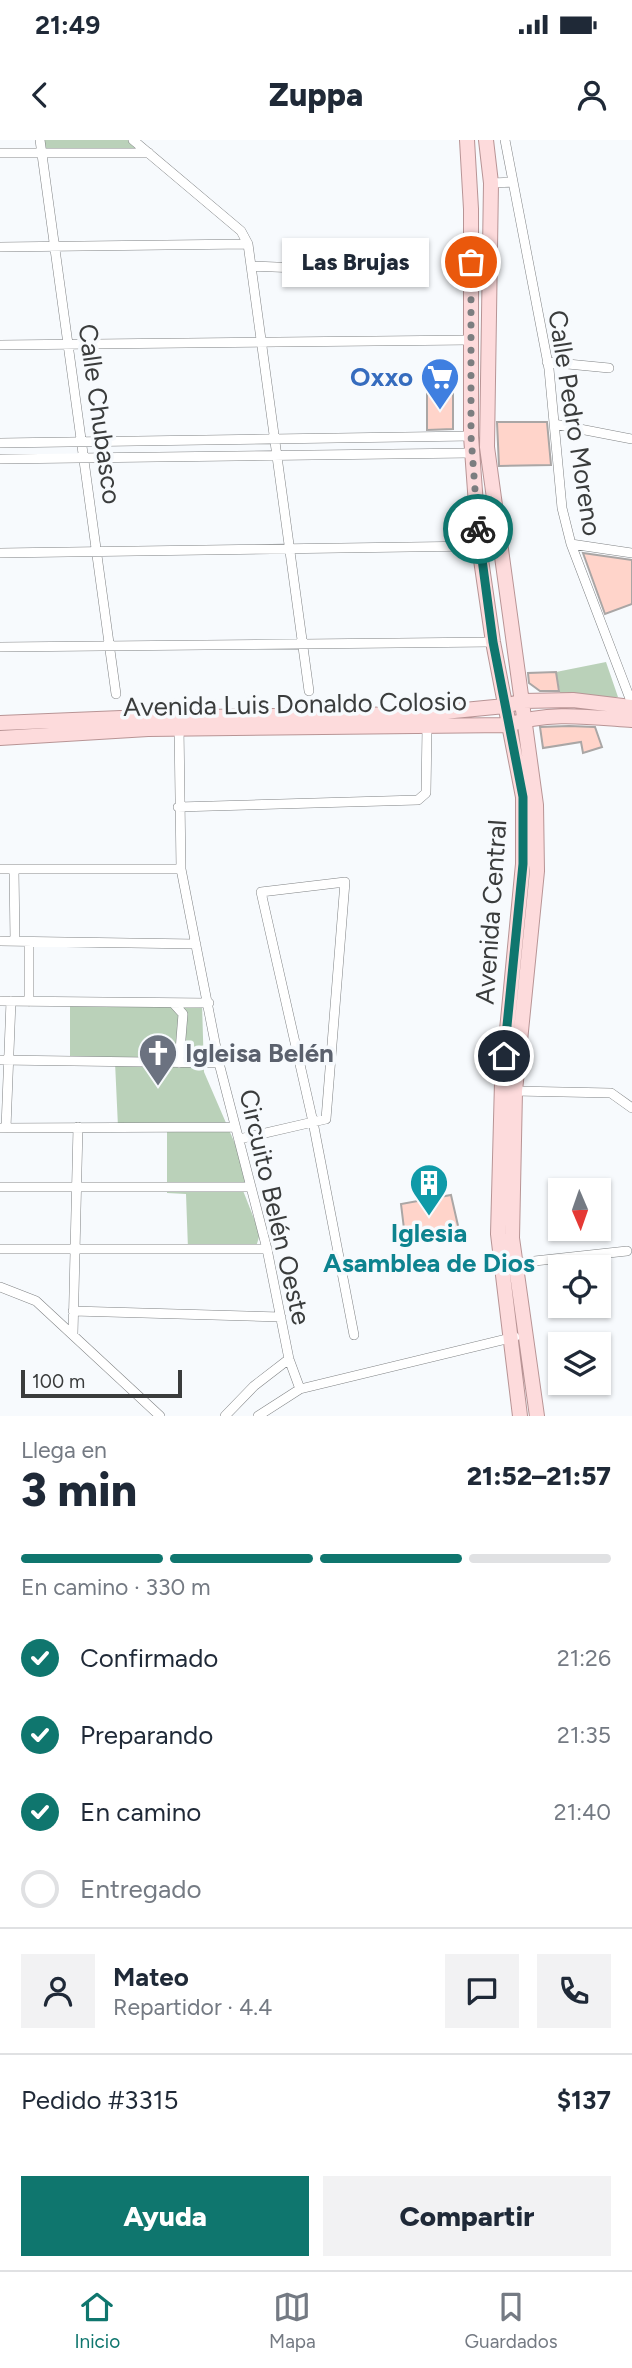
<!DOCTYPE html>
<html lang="es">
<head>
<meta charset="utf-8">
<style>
  :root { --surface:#fff; --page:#f2f2f3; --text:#1f2937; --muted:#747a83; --line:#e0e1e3; --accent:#0f766e }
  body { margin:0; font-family:Figtree,sans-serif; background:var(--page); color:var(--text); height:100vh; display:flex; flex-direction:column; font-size:26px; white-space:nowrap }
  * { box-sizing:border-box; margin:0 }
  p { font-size:23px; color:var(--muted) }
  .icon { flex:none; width:38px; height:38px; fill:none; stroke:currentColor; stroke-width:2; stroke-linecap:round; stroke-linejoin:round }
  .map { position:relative; height:1276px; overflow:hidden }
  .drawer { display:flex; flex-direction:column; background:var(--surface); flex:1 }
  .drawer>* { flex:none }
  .needle { width:46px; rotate:178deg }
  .fabs { position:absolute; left:548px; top:1038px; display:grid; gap:14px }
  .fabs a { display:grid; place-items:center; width:63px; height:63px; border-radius:0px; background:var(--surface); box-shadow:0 2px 5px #0004; font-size:35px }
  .scale { position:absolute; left:21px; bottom:18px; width:161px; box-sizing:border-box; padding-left:7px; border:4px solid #3a3c3c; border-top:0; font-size:19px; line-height:24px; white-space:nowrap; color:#3a3c3c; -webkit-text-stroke:5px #f7fafd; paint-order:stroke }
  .pin { position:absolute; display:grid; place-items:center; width:60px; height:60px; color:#fff; margin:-30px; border:4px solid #fff; border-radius:50%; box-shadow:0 2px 7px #0007 }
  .courier { position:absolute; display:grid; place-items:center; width:70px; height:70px; margin:-35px; border:5px solid #0f766e; border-radius:50%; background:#fff; color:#222; box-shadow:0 2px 9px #0007 }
  .bubble { position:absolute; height:49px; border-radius:0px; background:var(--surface); box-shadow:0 2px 5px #0004; font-size:23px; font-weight:800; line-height:49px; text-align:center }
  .headline em { font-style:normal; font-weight:800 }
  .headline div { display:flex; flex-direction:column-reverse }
  .headline { display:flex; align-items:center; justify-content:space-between; height:119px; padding:0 21px }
  h1 { font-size:46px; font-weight:800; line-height:52px }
  .bar { display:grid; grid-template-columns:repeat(4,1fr); gap:10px 7px; align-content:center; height:84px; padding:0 21px }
  .bar i { height:9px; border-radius:5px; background:var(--line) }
  .bar .active { background:var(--accent) }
  .bar p { grid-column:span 4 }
  .line { display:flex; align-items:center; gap:18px; padding:0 21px; border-top:2px solid var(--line) }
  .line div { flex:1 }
  .round { display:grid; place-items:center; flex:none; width:74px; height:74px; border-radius:0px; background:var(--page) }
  ol { padding:0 21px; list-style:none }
  li { display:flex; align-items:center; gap:21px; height:77px }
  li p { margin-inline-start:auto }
  li .icon { padding:7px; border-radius:50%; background:var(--accent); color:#fff; stroke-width:4 }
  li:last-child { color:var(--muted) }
  li i { width:38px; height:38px; border:4px solid var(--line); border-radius:50% }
  .button { display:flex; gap:14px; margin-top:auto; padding:14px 21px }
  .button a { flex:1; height:80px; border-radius:0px; background:var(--accent); color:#fff; font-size:28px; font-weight:800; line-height:80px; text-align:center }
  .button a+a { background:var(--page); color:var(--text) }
  .status { display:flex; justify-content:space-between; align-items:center; height:49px; padding:0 35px; background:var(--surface); direction:ltr }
  .status svg { height:19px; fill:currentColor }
  header { display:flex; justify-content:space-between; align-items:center; height:91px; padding:0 21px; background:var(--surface); font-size:32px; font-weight:800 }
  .dock { display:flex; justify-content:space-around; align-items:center; height:98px; border-top:2px solid var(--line); background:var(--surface); font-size:19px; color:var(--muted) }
  .dock a { display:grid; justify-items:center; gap:4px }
  .dock .active { color:var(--accent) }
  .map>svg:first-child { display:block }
</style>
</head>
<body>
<div class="status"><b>21:49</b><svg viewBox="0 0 49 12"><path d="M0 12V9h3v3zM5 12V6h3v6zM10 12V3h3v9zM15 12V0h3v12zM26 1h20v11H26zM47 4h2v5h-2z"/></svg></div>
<header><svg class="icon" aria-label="back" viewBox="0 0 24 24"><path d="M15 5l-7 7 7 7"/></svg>Zuppa<svg class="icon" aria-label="person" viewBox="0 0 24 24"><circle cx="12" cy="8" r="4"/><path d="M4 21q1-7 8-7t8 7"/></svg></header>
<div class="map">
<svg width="632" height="1276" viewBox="0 0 632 1276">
  <rect width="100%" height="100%" fill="#f7fafd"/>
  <path fill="#bad1b9" d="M40,0H133L146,11L42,12Z
    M606,522L618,557H561L556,532Z
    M70,862L202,863L204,932L239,1013L246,1039L242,1048L260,1094L255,1110L188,1109L186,1054L167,1053V987H118L115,922H70Z"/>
  <path fill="#ffd4ca" stroke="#aaa6a5" stroke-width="2" d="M427,251H453V289L427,290Z
    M497,282H547L551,325L499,326Z
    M583,413L632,420V464L605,474Z
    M556,532L559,551H540L529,543L528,533Z
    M569,586L595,587L602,607L583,613L581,602L543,608L540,587Z
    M451,1055L459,1090L405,1097L401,1064Z"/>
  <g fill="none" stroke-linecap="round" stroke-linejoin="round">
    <g stroke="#808385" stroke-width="10">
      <path id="minor" d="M40,0L116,554
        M133,0L241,91L248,104L309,551
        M505,0L549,229L562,368L571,404L632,564
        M0,13H149
        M491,43L513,42
        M0,107L248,104
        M251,126L346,130
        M0,205L471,200
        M547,222L609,228
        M554,284L632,299
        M0,303L471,296
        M0,319L471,313
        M571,404L632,413
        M0,413L479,406
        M0,507L493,502
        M179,586L181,729L219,923L267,1109L289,1219L300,1249
        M178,667L418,660L426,653L427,588
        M0,729H181
        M14,729L15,801
        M0,801L196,804
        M0,861L209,863
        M29,862V802
        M174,864L183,874L179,923
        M0,920L219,923
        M515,951L611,953L632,968
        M0,988L235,987
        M6,988L11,861
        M239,999L326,979L345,742L261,752L313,982L354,1195
        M0,1047H251
        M0,1109H267
        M516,1123L627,1111
        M0,1147L36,1161L160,1276
        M73,1171L281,1177
        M73,1195L78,987
        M225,1276L254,1246L289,1219
        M258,1276L300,1249L515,1197"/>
    </g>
    <g stroke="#b89495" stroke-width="16">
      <path id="primary" d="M467,0L471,69V296L479,406L493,502L523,657V724L502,942L498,1094L520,1276
        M486,0L491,43L487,307L536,665L537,731L515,951L512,1098L537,1276
        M0,583L121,578L423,574L505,566L523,561L573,560L632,567
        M0,598L148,589L508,585C548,571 590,577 632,580"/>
    </g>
    <use href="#minor" stroke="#fff" stroke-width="9"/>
    <use href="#primary" stroke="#fddbdc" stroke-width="14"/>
  </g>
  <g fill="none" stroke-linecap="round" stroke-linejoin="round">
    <path stroke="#7c7e80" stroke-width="7" stroke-dasharray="0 12.6" d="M471,122V296L478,389"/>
    <path stroke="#0f766e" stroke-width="9" d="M478,389L493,502L523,657V724L504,916"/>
  </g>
  <defs>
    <g id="supermarket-pin" transform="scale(2.0125)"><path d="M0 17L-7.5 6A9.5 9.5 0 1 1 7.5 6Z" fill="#3f7fe0" stroke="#f7fafd"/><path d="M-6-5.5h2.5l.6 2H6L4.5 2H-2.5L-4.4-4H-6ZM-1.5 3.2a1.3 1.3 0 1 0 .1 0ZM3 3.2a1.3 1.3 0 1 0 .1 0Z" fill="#fff"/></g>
    <g id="church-pin" transform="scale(2.0125)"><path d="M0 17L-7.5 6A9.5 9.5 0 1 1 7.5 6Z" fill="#6b7280" stroke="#f7fafd"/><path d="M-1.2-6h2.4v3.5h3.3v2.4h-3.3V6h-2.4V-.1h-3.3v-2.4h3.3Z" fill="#fff"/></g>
    <g id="building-pin" transform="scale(2.0125)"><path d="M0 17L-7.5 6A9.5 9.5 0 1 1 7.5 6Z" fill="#0f9aa8" stroke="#f7fafd"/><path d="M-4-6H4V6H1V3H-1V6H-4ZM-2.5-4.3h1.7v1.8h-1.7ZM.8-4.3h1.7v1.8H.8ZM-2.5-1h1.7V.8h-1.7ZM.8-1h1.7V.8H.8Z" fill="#fff"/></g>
  </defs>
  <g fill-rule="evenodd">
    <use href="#supermarket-pin" x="440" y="237"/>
    <use href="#church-pin" x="158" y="913"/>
    <use href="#building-pin" x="429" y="1043"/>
  </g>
  <g text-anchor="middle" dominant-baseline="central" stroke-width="7" stroke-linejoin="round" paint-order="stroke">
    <g font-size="26" font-weight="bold" fill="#366cbe" stroke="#f7fafd" text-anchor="end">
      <text x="413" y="237">Oxxo</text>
    </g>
    <g font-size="26" fill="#3a3c3c" stroke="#f7fafd">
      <text transform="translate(100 274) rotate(82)">Calle Chubasco</text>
      <text transform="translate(575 283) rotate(81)">Calle Pedro Moreno</text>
      <text transform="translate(295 564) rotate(-1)">Avenida Luis Donaldo Colosio</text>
      <text transform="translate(491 772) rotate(-86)">Avenida Central</text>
      <text transform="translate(275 1067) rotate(77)">Circuito Belén Oeste</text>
    </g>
    <g font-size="26" font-weight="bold" fill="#5b616d" stroke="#f7fafd" text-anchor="start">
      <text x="185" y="913">Igleisa Belén</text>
    </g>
    <g font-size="26" font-weight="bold" fill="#0d838f" stroke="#f7fafd">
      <text x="429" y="1093">Iglesia<tspan x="429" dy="30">Asamblea de Dios</tspan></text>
    </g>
  </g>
</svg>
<div class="fabs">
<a><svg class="needle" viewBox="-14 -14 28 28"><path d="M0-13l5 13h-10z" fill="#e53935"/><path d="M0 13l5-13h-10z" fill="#747a83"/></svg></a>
<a><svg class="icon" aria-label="locate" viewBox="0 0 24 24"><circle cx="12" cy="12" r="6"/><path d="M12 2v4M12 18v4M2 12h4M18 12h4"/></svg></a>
<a><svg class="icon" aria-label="layers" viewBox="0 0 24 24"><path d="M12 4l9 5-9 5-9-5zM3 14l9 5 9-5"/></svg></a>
</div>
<div class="scale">100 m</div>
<div class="pin" style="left:471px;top:122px;background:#ea580c"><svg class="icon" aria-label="bag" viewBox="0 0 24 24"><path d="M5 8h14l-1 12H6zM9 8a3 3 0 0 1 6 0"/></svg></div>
<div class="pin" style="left:504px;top:916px;background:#1f2937"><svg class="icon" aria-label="home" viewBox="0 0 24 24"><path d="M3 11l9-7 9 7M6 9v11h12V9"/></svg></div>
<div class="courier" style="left:478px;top:389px"><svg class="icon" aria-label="bike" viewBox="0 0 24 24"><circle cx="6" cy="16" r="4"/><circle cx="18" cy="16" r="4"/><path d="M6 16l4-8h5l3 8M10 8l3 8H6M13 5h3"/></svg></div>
<div class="bubble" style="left:282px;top:98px;width:147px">Las Brujas</div>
</div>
<section class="drawer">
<div class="headline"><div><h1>3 min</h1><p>Llega en</p></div><em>21:52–21:57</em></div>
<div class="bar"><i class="active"></i><i class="active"></i><i class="active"></i><i></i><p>En camino · 330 m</p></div>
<ol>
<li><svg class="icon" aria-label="check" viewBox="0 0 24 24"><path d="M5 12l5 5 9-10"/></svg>Confirmado<p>21:26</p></li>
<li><svg class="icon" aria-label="check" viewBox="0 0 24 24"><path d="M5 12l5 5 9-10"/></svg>Preparando<p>21:35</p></li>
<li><svg class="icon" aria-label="check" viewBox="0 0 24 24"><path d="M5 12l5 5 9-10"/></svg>En camino<p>21:40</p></li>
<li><i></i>Entregado</li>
</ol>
<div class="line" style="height:126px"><a class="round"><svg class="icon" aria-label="person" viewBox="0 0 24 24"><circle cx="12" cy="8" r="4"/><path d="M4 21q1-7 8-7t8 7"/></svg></a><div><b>Mateo</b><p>Repartidor · 4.4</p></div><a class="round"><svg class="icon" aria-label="chat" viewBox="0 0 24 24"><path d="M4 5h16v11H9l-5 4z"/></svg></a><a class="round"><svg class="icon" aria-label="phone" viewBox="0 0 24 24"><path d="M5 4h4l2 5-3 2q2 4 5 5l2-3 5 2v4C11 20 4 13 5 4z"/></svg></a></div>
<div class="line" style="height:91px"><div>Pedido #3315</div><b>$137</b></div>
<div class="button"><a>Ayuda</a><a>Compartir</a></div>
</section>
<nav class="dock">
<a class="active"><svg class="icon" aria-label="home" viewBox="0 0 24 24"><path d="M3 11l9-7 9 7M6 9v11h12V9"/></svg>Inicio</a>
<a><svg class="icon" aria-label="map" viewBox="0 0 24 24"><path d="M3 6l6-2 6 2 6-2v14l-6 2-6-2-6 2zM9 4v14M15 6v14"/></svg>Mapa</a>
<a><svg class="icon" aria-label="saved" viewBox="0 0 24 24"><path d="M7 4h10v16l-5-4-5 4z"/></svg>Guardados</a>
</nav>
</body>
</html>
